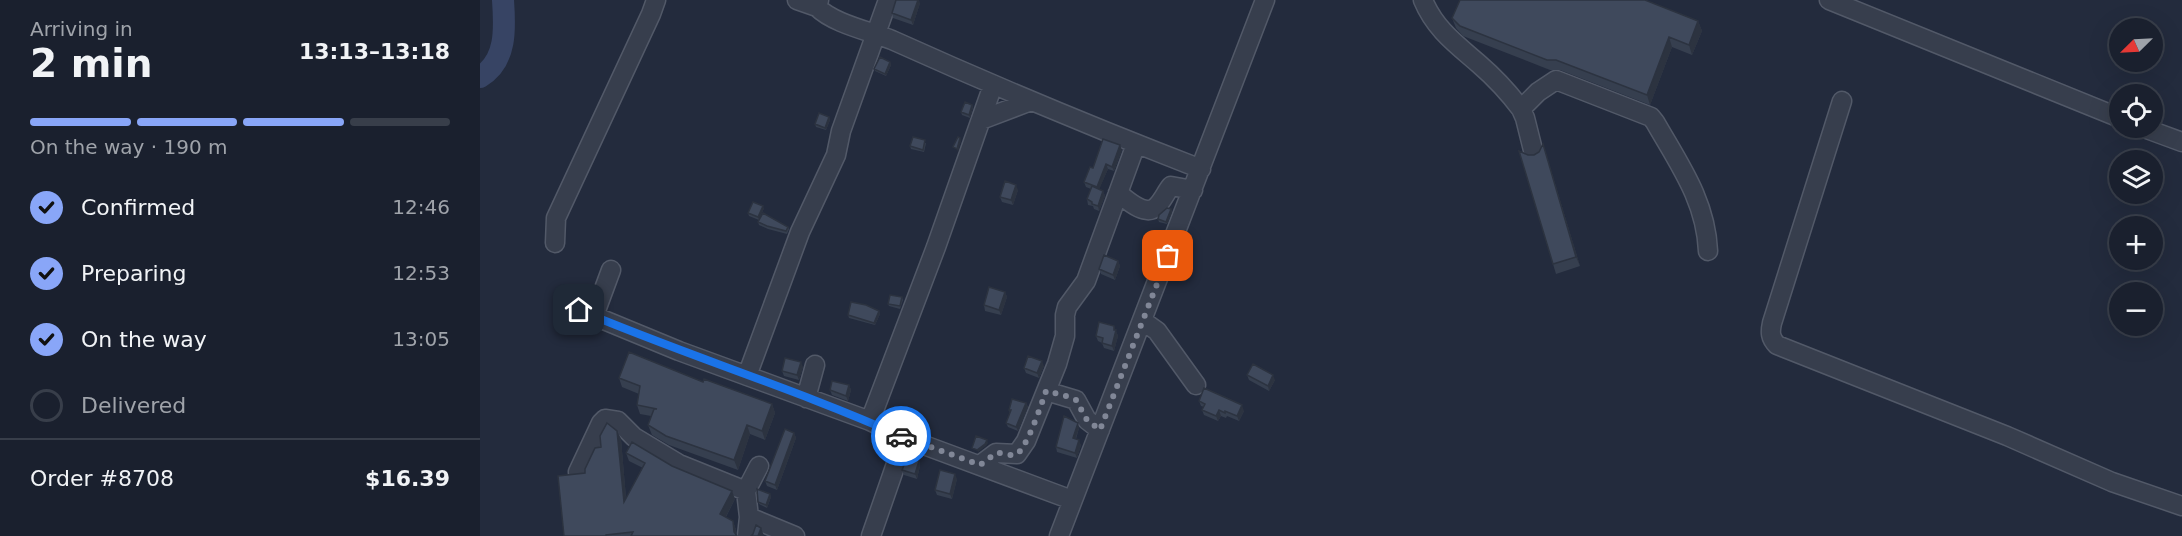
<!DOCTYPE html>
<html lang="en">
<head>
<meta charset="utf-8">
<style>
  :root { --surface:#1a202e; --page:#232836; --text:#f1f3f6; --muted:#9fa3aa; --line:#383e4a; --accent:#89a6f8 }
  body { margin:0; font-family:"DejaVu Sans",sans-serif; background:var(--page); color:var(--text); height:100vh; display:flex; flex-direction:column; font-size:22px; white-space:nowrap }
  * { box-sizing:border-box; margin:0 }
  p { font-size:20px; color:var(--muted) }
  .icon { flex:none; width:33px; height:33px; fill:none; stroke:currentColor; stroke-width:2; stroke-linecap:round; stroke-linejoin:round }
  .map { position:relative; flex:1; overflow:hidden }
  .details { display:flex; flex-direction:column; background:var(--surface); width:480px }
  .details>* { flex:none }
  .needle { width:39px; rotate:246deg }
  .buttons { position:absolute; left:1629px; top:18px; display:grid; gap:12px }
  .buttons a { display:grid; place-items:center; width:54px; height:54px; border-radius:50%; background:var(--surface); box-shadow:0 6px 24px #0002,0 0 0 2px var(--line); font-size:30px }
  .pin { position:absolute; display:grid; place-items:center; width:51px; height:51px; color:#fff; margin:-26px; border-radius:12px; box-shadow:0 3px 9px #0006 }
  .courier { position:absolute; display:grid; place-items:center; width:60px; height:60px; margin:-30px; border:4px solid #1a73e8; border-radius:50%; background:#fff; color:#222; box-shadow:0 2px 8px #0007 }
  .head em { font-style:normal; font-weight:700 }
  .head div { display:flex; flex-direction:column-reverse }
  .head { display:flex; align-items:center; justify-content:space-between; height:102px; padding:0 30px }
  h1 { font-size:39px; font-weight:700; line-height:45px }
  .bar { display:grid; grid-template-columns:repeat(4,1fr); gap:9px 6px; align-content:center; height:72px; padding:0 30px }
  .bar i { height:8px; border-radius:4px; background:var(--line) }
  .bar .selected { background:var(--accent) }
  .bar p { grid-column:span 4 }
  .line { display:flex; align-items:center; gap:15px; padding:0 30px; border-top:2px solid var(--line) }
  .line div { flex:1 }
  ol { padding:0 30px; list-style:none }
  li { display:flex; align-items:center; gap:18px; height:66px }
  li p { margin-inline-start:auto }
  li .icon { padding:6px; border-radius:50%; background:var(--accent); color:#111; stroke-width:4 }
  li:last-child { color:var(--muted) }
  li i { width:33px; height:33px; border:3px solid var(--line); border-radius:50% }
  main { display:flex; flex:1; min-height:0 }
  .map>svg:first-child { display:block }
</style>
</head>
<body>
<main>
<section class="details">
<div class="head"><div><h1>2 min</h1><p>Arriving in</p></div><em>13:13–13:18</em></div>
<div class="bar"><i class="selected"></i><i class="selected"></i><i class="selected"></i><i></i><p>On the way · 190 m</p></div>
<ol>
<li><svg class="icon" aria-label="check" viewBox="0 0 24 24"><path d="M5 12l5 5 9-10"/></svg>Confirmed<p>12:46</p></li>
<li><svg class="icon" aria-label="check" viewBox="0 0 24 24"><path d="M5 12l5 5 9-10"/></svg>Preparing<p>12:53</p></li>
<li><svg class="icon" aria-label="check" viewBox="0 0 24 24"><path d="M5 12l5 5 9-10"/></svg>On the way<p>13:05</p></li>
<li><i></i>Delivered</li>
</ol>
<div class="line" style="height:78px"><div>Order #8708</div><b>$16.39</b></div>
</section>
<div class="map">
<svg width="1702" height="536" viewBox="0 0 1702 536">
  <rect width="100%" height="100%" fill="#232b3d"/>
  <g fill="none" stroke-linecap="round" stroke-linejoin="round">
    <path stroke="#374464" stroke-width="22" d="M0,77C27,61 25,28 23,0"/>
    <g stroke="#525968" stroke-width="21">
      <path id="minor" d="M317,0L337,7
        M339,0L337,7C354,24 390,31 412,40C514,86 617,129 721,169
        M943,0C955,29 976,44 999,64C1014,77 1029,93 1041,109L1045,118L1054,154
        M1349,0L1640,118
        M1362,101L1292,323C1290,332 1290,338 1297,345L1527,436L1632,482L1702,506
        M1041,109L1058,92L1076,80L1171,117L1175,122C1199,164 1226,201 1228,251
        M501,120L551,101
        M1664,128L1702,142
        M638,193C647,200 666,218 677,206C683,200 686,192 691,186L713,190
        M75,243L76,218L171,14L176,0
        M85,304L199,351L390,421
        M114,316L131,270
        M663,321L677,331L716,385
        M267,376L320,232L356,155L361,131L408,0
        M566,391L596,400L607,420L620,430
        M326,398L335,365
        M425,438L390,421L456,247L513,85
        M500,465L516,453L537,454L546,441L577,364L585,336V315L587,307L606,281L656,144
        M98,472L121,423L125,419L138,421L154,437L199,464L266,491L269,517L267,536
        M266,491L279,466
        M269,517L315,536
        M391,536L425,438L592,500
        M579,536L785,0"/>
    </g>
    <use href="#minor" stroke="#373e4d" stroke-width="18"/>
  </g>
  <path fill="#363f4f" d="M440,3L433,25L413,18L412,13Z
    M972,18L1218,21L1222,31L1212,55L1192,47L1170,105L1080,70H1070L983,36L976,28Z
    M410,62L411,65L406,76L395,71L394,69Z
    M492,105L493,107L490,118L482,115L481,112Z
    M349,117L350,120L346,130L336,127L335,124Z
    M446,143L444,152L431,149L430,146Z
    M642,150L634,171L628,169L619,189L623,191L625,196L619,211L614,209L613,206L608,205L607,199L611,189L606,187L604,182L613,168Z
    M1066,154L1100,266L1076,274L1073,264L1048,155Z
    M538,190L533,205L522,202L520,197Z
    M284,208L279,220L269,216L268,213Z
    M691,209L692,212L687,224L679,222L678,219Z
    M278,222L308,227L309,229L307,234L288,229L279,225Z
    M638,261L640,266L635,280L621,274L619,269Z
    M525,292L527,297L521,315L505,311L504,305Z
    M422,297L423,300L420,309L409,306L408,304Z
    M399,311L400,314L395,325L369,318L368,315Z
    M634,326L638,336L634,351L624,348L622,343L618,341L616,336Z
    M564,366L559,378L546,373L544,368Z
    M323,367L319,380L304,376L302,371Z
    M767,375L795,380L789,391L769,380Z
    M139,378L223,382L292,404L295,413L285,440L270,434L258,470L189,445L172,435L168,425L171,416L160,414L157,405L159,394L142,387Z
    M369,385L371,390L368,401L352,395L350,390Z
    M719,401L764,411L759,421L747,416L746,418L741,416L738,421L724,415L722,410L724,407L721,406Z
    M546,403L548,407L538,431L528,427L526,423L530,413L529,410Z
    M599,428L596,439L601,445L597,458L577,452L576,447Z
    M137,431L141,439L146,498L163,468L149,461L146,453L192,466L255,499L246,517L253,521L256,530L257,536H84L105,473L121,447Z
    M314,433L316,438L297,490L287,486L285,481Z
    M439,461L440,466L437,479L424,475L422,470Z
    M477,479L472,499L457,495L455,490Z
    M290,494L291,497L287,508L279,504L278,502Z"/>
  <path fill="#2c3340" d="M438,0H439L440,3L433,25L431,20Z
    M1218,21L1222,31L1212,55L1209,45Z
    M1189,37L1192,47L1170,105L1167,95Z
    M410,62L411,65L406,76L405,74Z
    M492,105L493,107L490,118L489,115Z
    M349,117L350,120L346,130L345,128Z
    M480,138L481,141L478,152L477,149Z
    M1063,144L1066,154L1100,266L1096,257Z
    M640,145L642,150L634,171L632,167Z
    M626,164L628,169L618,192L617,187Z
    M536,185L538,190L533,205L531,200Z
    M623,191L625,196L619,211L618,206Z
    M283,206L284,208L279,220L278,217Z
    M691,209L692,212L687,224L686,222Z
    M638,261L640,266L635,280L633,275Z
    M525,292L527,297L521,315L519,310Z
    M399,311L400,314L395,325L394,323Z
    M634,326L638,336L634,351L632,346Z
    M562,361L564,366L559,378L557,373Z
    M321,362L323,367L319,380L317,375Z
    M793,375L795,380L789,391L788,386Z
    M369,385L371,390L368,401L366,396Z
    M546,403L548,407L538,431L536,427Z
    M292,404L295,413L285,440L282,431Z
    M762,405L764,411L759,421L757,416Z
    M739,410L741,416L738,421L736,416Z
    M598,423L599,428L594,443L593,438Z
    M267,425L270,434L258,470L254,460Z
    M137,431L141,439L147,510L144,502Z
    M314,433L316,438L297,490L295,485Z
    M507,440L508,443L506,446L498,452L497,450Z
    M599,440L601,445L597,458L595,453Z
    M439,461L440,466L437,479L435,474Z
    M475,474L477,479L472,499L470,494Z
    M252,491L255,499L243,522L240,514Z
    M290,494L291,497L287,508L286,505Z
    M253,521L256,530V536L254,532Z
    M281,528L284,536H278Z"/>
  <path fill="#3f495c" stroke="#2c3340" stroke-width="1.5" d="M416,0H438L431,20L412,13Z
    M980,0H1165L1218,21L1209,45L1189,37L1167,95L1076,60H1067L980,26L972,18Z
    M400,57L410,62L405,74L394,69Z
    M485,102L492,105L489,115L481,112Z
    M339,113L349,117L345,128L335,124Z
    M433,137L445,140L443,150L430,146Z
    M478,137L480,138L477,149L473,147Z
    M623,139L640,145L632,167L626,164L617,187L604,182L610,167L613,168Z
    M1063,144L1096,257L1073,264L1039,151L1048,155H1054L1059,152Z
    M525,181L536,185L531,200L520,197Z
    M612,186L623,191L618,206L612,204V202L607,199Z
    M273,202L283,206L278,217L268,213Z
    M687,208L691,209L686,222L678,219L679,215Z
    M283,213L308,227L306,231L287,226L278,222Z
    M624,255L638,261L633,275L619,269Z
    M509,287L525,292L519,310L504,305Z
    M410,295L422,297L420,306L408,304Z
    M371,302L386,305L399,311L394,323L368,315Z
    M619,322L634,326V330H636L632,346L622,343L623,338L616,336Z
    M149,352L223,382L224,379L292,404L282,431L267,425L254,460L186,436L168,425L174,409H177L157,405L160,386L139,378Z
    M548,356L562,361L557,373L544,368Z
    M305,358L321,362L317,375L302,371Z
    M773,364L793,375L788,386L767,375Z
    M352,381L369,385L366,396L350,390Z
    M724,388L762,405L757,416L745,411V413L739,410L736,416L722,410L725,404L719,401Z
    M532,399L546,403L536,427L526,423L531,410H529Z
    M584,416L598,423L593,438L599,440L595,453L576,447Z
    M127,423L137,431L144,502L165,463L146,453L152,442L192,466L252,491L240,514L253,521L254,532L257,536H151L153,532L126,535V536H84L78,476L105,473V469L115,448L121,447L120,436Z
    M305,429L314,433L295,485L285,481Z
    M496,436L507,440L505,444L497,450L492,448Z
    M427,458L439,461L435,474L422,470Z
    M460,470L475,474L470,494L455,490Z
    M277,489L290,494L286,505L278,502Z
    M276,525L281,528L278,536H271L273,534Z"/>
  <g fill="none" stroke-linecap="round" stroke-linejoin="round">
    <path stroke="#818797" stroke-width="6" stroke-dasharray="0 10.8" d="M421,436L500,465L516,453C522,452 529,456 535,455C546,452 562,402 566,391L586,396L596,400L607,420L620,430L688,256"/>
    <path stroke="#1a73e8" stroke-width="8" d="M99,310C205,355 316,389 421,436"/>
  </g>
</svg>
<div class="buttons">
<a><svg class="needle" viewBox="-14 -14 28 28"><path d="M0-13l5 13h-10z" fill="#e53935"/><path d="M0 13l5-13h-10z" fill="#9fa3aa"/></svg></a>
<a><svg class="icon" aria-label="locate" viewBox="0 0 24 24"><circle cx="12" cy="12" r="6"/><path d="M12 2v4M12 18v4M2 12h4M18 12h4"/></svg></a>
<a><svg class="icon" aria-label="layers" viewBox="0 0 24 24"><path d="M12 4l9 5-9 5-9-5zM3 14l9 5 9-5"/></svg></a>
<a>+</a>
<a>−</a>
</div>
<div class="pin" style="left:688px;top:256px;background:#ea580c"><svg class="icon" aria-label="bag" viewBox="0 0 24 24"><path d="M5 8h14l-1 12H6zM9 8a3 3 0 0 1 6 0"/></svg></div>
<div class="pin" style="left:99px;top:310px;background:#1f2937"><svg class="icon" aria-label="home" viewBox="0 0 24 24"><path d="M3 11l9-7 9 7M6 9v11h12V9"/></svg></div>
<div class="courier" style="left:421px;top:436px"><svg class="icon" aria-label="car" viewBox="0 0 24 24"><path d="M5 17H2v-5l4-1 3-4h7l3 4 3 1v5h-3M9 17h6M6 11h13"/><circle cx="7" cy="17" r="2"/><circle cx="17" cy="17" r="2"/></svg></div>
</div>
</main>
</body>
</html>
